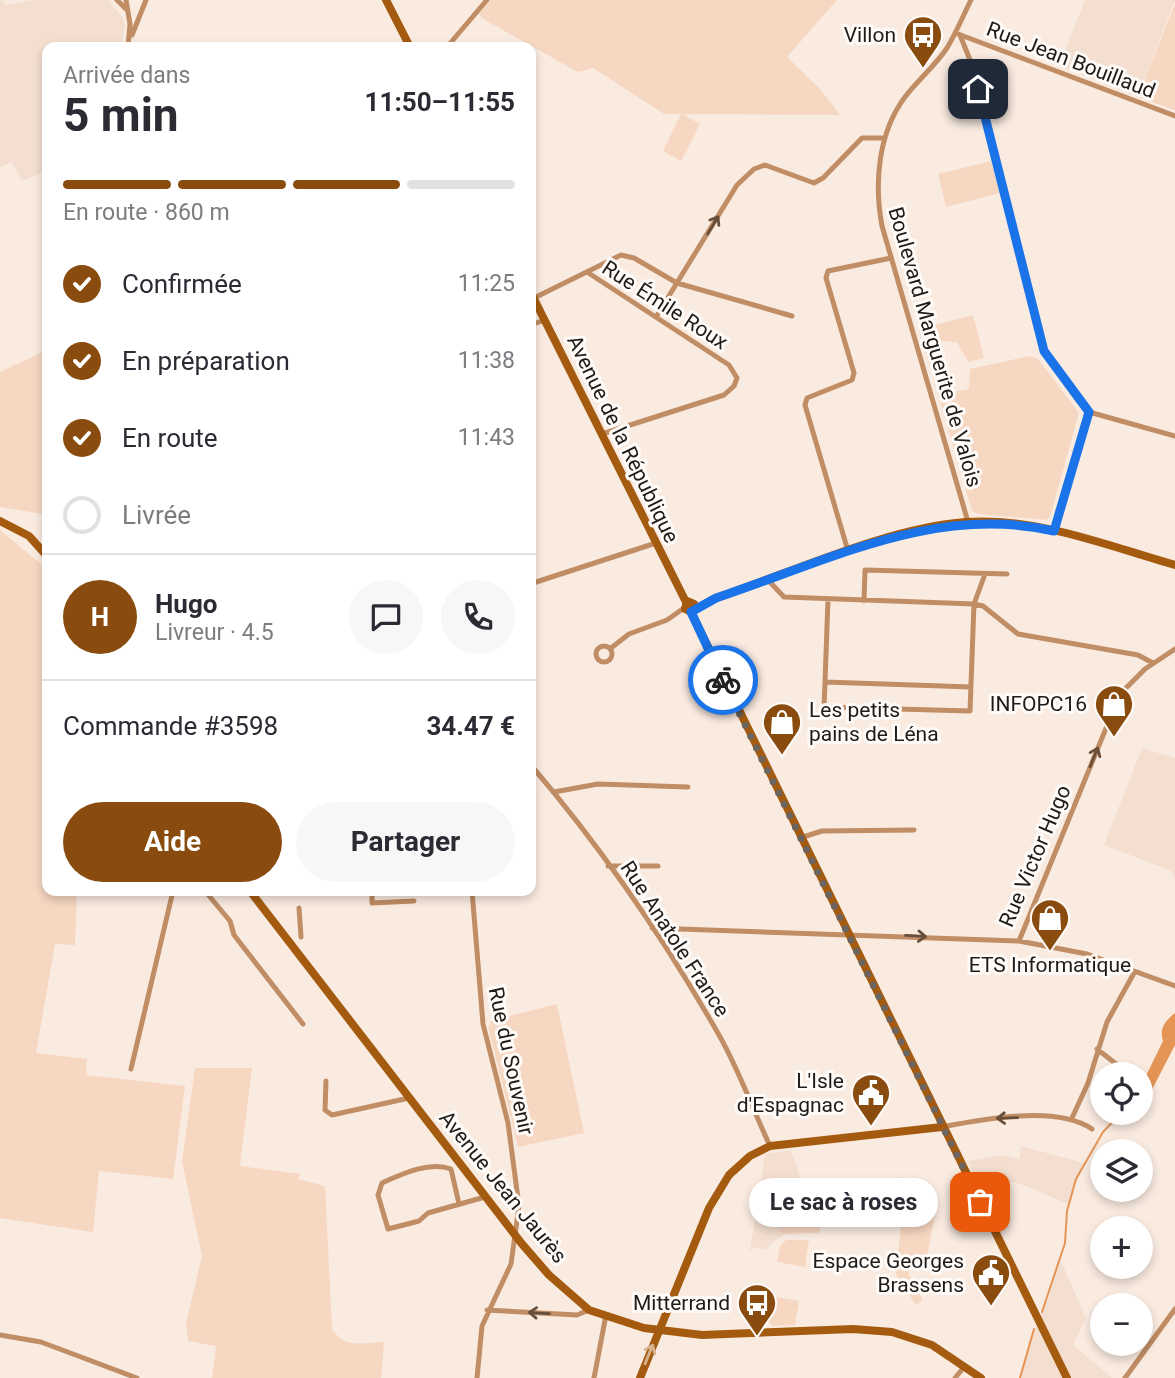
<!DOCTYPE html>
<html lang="fr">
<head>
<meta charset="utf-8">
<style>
  :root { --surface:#fff; --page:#f7f7f7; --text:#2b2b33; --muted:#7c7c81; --line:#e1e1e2; --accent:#894b0e }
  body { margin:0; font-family:Roboto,sans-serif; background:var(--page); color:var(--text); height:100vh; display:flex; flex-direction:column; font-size:26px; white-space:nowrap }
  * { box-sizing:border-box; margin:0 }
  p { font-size:23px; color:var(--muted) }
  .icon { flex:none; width:38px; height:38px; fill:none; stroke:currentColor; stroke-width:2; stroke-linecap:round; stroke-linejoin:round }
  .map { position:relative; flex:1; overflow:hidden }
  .drawer { position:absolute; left:42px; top:42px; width:494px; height:854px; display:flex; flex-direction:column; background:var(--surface); border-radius:14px; box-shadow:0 4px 10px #0003 }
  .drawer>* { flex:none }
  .buttons { position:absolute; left:1090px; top:1062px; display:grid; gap:14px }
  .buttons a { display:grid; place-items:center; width:63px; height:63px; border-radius:50%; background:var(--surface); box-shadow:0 4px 10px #0003; font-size:35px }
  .pin { position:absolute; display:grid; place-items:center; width:60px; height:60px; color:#fff; margin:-30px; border-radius:14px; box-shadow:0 4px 10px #0006 }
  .courier { position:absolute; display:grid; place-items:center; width:70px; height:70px; margin:-35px; border:5px solid #1a73e8; border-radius:50%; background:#fff; color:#222; box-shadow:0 2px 9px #0007 }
  .bubble { position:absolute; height:49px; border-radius:24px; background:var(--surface); box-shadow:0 4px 10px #0003; font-size:23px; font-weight:700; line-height:49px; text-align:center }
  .summary em { font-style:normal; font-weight:700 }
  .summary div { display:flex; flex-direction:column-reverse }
  .summary { display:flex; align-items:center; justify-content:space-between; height:119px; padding:0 21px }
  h1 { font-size:46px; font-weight:700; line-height:52px }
  .bar { display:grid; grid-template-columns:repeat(4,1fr); gap:10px 7px; align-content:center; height:84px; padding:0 21px }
  .bar i { height:9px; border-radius:5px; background:var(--line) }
  .bar .current { background:var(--accent) }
  .bar p { grid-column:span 4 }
  .line { display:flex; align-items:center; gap:18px; padding:0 21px; border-top:2px solid var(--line) }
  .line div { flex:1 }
  .round { display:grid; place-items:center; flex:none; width:74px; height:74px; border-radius:37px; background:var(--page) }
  ol { padding:0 21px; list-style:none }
  li { display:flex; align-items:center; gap:21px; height:77px }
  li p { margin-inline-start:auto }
  li .icon { padding:7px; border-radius:50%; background:var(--accent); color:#fff; stroke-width:4 }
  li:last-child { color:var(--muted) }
  li i { width:38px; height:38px; border:4px solid var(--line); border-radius:50% }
  .action { display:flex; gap:14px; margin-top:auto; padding:14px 21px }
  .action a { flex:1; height:80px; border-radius:42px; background:var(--accent); color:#fff; font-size:28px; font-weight:700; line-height:80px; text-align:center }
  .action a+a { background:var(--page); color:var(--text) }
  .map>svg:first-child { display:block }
</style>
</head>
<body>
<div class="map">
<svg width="1175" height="1378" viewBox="0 0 1175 1378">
  <rect width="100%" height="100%" fill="#faebe1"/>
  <path fill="#f3decf" d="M0,0L7,5L34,0H108L123,18L125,28L120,47H47V171L22,181L12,162L0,167Z
    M1085,0H1175L1138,97L1059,66Z
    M1142,748L1175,758V879L1171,871L1104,845Z
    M1021,1146L1084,1163L1068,1204L1021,1184L1004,1180L1003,1190H991L985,1196L968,1161L1002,1155L1019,1159Z
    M791,1150L802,1183L800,1187L804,1196L801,1197L809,1214L819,1216L820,1233H786L769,1245L768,1249L754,1248L750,1251L765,1154Z
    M1060,1259L1086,1318L1073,1345L1112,1378H1020L1030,1340L1049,1297Z"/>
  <path fill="#f6d7c1" d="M491,0H837L787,57L821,90L840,115L682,114L700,124L681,161L663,151L681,114H664L593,68L578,72L483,19L479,14Z
    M1175,4V110L1138,97Z
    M991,161L1000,193L946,207L938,174Z
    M973,315L984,358L968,362L957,342L942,341L937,345V369L931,370L919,329Z
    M47,350V509L42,514L0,507V372Z
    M1029,356L1038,359L1079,413L1050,517L1046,520L978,514L972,511L933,378L937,376L946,393L969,389L970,369Z
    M0,530L47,569V891H77L75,945L55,944L36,1053L87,1059L86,1075L185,1086L173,1179L99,1171L93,1232L0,1218Z
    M557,1004L584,1133L518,1147L488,1026L491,1025L490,1021Z
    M195,1068H252L240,1166L300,1174L298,1179L325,1186L332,1328C343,1349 363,1343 384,1342L381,1378H212L216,1346L188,1341L186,1323L202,1256L182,1161Z
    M903,1177L911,1189L914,1203L937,1205L926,1262L909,1260V1275L923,1300L916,1305L896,1274L905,1185L899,1186L897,1179Z
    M807,1206L811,1215L819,1216L820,1233L782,1234L779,1231Z
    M786,1240H809L805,1267L777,1262L780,1246Z
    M772,1296L799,1301L795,1325L773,1326L769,1322Z"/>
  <path fill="#e49556" d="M1175,1013V1045L1142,1109L1141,1093L1144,1088L1141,1086L1163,1041C1159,1028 1165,1021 1175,1013Z"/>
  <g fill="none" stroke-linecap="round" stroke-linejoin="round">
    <path stroke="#e49556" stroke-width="2" d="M1042,1312L1065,1243L1067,1211L1076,1179L1103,1132L1121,1113
      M1020,1378L1034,1329"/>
    <path stroke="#c08d65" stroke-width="5" d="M117,0L127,10
      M126,0L130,24L128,47
      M958,34L1175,116
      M132,35L146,0
      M960,35L970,60L1044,350L1089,412L1054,531
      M447,47L487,0
      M587,272L729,365L737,378L734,386L724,395L602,434
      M534,298L621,255L634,258L677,283L792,316
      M656,317L737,185L754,169L765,165L814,183L823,178L862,138H885
      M530,325L545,320
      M1089,412L1175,436
      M968,522L882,226C874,183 878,133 905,97C918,80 935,66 947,48C956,33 963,16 971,0
      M848,551L805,405L807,398L852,380L854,373L826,278L828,271L891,258
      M768,580L784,597L974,604L983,606L1018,634L1138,655L1153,663
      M530,584L656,543
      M828,599L825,682L971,687
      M864,601L865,570L1007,574
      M596 654a8 8 0 1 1 16 0a8 8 0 1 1-16 0Z
      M611,648L629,634L667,620L684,608
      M825,682L824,707L970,711L974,604L985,574
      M530,764C601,847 665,940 719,1035C739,1070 753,1110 770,1146
      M554,792L598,784L688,787
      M800,838L822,831L914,830
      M608,866H658
      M205,891L230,921L234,935L303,1024
      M372,891V903L414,901
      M472,891L483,1024L508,1123L519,1206L511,1264L482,1326L477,1378
      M299,908L301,937
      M652,928L1019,941L1120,694L1145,669L1175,649
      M1019,941L1087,954L1175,986
      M1097,1049L1129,1074
      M131,1069L173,891
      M326,1081L325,1110L332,1115L409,1098
      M1072,1118L1088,1083L1107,1022L1134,973
      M942,1127C984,1119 1056,1105 1092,1129
      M459,1204L451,1169C429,1161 402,1174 382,1183L378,1195L388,1229L419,1221L428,1213L485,1197
      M487,1310L577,1315L589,1310
      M0,1335L41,1342L137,1378
      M594,1378L606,1315
      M955,1378L964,1367
      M1125,1378L1175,1309"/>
    <path stroke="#a55b0f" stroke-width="8" d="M386,0L410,47
      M530,291L686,602
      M0,521L29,536L47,556
      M694,610L716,598C793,572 886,528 966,522C1037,517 1108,546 1175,565
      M691,612L694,604L687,601L685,609L691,612L1067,1378
      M250,891L522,1244L549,1275L589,1310L644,1328L702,1335L853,1329L892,1332L932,1345L981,1378
      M640,1378L709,1208L729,1175L750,1156L770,1146L942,1127"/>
  </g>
  <defs><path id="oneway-shaft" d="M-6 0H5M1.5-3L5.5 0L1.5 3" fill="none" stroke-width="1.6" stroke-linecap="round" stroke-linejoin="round" transform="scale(1.75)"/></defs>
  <g stroke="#674e3a">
    <use href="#oneway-shaft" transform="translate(713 225) rotate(-59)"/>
    <use href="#oneway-shaft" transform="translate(1094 757) rotate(-68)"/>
    <use href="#oneway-shaft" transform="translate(916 936) rotate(3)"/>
    <use href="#oneway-shaft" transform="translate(1007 1118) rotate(178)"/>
    <use href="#oneway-shaft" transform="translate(539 1313) rotate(-177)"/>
  </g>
  <use stroke="#d6b390" href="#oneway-shaft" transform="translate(649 1354) rotate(-68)"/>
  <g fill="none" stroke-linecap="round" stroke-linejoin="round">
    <path stroke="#6c645e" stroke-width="7" stroke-dasharray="0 12.6" d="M723,680L980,1202"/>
    <path stroke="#1a73e8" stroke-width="9" d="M723,680L691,612L716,598C828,561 934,504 1054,531L1089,412L1044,351L978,89"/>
  </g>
  <defs>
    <g id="bus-pin" transform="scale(2.0125)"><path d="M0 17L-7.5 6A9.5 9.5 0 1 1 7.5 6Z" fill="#894b0e" stroke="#fefbf9"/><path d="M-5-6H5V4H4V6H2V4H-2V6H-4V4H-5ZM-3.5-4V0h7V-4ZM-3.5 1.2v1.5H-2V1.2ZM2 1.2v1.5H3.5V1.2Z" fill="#fff"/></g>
    <g id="shop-pin" transform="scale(2.0125)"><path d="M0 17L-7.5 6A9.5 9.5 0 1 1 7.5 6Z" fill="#894b0e" stroke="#fefbf9"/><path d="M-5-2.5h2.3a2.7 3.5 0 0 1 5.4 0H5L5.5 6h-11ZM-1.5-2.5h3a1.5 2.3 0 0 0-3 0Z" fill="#fff"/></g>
    <g id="civic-pin" transform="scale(2.0125)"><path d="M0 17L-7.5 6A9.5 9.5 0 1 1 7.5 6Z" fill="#894b0e" stroke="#fefbf9"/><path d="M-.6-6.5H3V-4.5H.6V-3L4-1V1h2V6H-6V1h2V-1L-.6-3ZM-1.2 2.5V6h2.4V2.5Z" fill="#fff"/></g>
  </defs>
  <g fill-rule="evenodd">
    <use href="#bus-pin" x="923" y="35"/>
    <use href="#shop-pin" x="1114" y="704"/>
    <use href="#shop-pin" x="782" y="722"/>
    <use href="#shop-pin" x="1050" y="918"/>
    <use href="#civic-pin" x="871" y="1093"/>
    <use href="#civic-pin" x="991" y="1273"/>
    <use href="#bus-pin" x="757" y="1303"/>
  </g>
  <g text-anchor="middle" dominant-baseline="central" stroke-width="6" stroke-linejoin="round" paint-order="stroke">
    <g font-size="21" fill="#1f1b17" stroke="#fefbf9" text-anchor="end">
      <text x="896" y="35">Villon</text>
      <text x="1087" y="704">INFOPC16</text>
      <text x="809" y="710" text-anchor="start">Les petits<tspan x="809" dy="24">pains de Léna</tspan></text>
      <text x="1050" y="965" text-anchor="middle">ETS Informatique</text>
      <text x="844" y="1081">L'Isle<tspan x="844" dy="24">d'Espagnac</tspan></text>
      <text x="964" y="1261">Espace Georges<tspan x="964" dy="24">Brassens</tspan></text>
      <text x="730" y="1303">Mitterrand</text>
    </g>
    <g font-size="21" fill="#1f1b17" stroke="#fefbf9">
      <text transform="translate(1071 60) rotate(21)">Rue Jean Bouillaud</text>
      <text transform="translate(665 305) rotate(33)">Rue Émile Roux</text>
      <text transform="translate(935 347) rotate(74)">Boulevard Marguerite de Valois</text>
      <text transform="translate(623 439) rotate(64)">Avenue de la République</text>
      <text transform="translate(1035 856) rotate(-67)">Rue Victor Hugo</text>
      <text transform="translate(675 939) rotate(57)">Rue Anatole France</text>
      <text transform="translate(511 1061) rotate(78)">Rue du Souvenir</text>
      <text transform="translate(503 1187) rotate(51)">Avenue Jean Jaurès</text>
    </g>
  </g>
</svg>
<div class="buttons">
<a><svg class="icon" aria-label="locate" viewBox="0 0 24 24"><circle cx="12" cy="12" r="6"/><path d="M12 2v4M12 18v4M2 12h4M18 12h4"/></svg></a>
<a><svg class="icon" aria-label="layers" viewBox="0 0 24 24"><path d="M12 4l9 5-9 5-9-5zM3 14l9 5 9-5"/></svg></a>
<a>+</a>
<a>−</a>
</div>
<div class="pin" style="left:980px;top:1202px;background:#ea580c"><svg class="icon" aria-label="bag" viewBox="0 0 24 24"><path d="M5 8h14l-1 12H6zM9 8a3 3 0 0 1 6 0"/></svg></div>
<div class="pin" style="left:978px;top:89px;background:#1f2937"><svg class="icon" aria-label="home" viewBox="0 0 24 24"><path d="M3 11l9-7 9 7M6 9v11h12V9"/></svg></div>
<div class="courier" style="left:723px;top:680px"><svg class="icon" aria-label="bike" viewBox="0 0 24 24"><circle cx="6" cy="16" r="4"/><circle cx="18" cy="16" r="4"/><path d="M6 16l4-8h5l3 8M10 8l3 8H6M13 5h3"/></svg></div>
<div class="bubble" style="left:749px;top:1178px;width:189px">Le sac à roses</div>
<section class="drawer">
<div class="summary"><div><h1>5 min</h1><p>Arrivée dans</p></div><em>11:50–11:55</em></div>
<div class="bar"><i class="current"></i><i class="current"></i><i class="current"></i><i></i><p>En route · 860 m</p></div>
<ol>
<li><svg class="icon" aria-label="check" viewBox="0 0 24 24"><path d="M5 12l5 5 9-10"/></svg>Confirmée<p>11:25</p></li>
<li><svg class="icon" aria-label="check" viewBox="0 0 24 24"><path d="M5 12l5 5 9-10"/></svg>En préparation<p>11:38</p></li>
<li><svg class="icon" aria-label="check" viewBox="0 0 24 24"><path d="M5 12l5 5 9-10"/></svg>En route<p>11:43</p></li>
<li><i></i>Livrée</li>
</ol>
<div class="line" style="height:126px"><b class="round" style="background:var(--accent);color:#fff">H</b><div><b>Hugo</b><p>Livreur · 4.5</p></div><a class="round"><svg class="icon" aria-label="chat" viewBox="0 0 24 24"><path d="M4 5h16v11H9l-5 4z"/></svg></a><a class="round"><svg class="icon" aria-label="phone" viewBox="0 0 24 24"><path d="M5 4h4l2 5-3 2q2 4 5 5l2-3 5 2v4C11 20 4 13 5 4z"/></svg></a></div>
<div class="line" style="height:91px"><div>Commande #3598</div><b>34.47 €</b></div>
<div class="action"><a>Aide</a><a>Partager</a></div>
</section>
</div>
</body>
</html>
